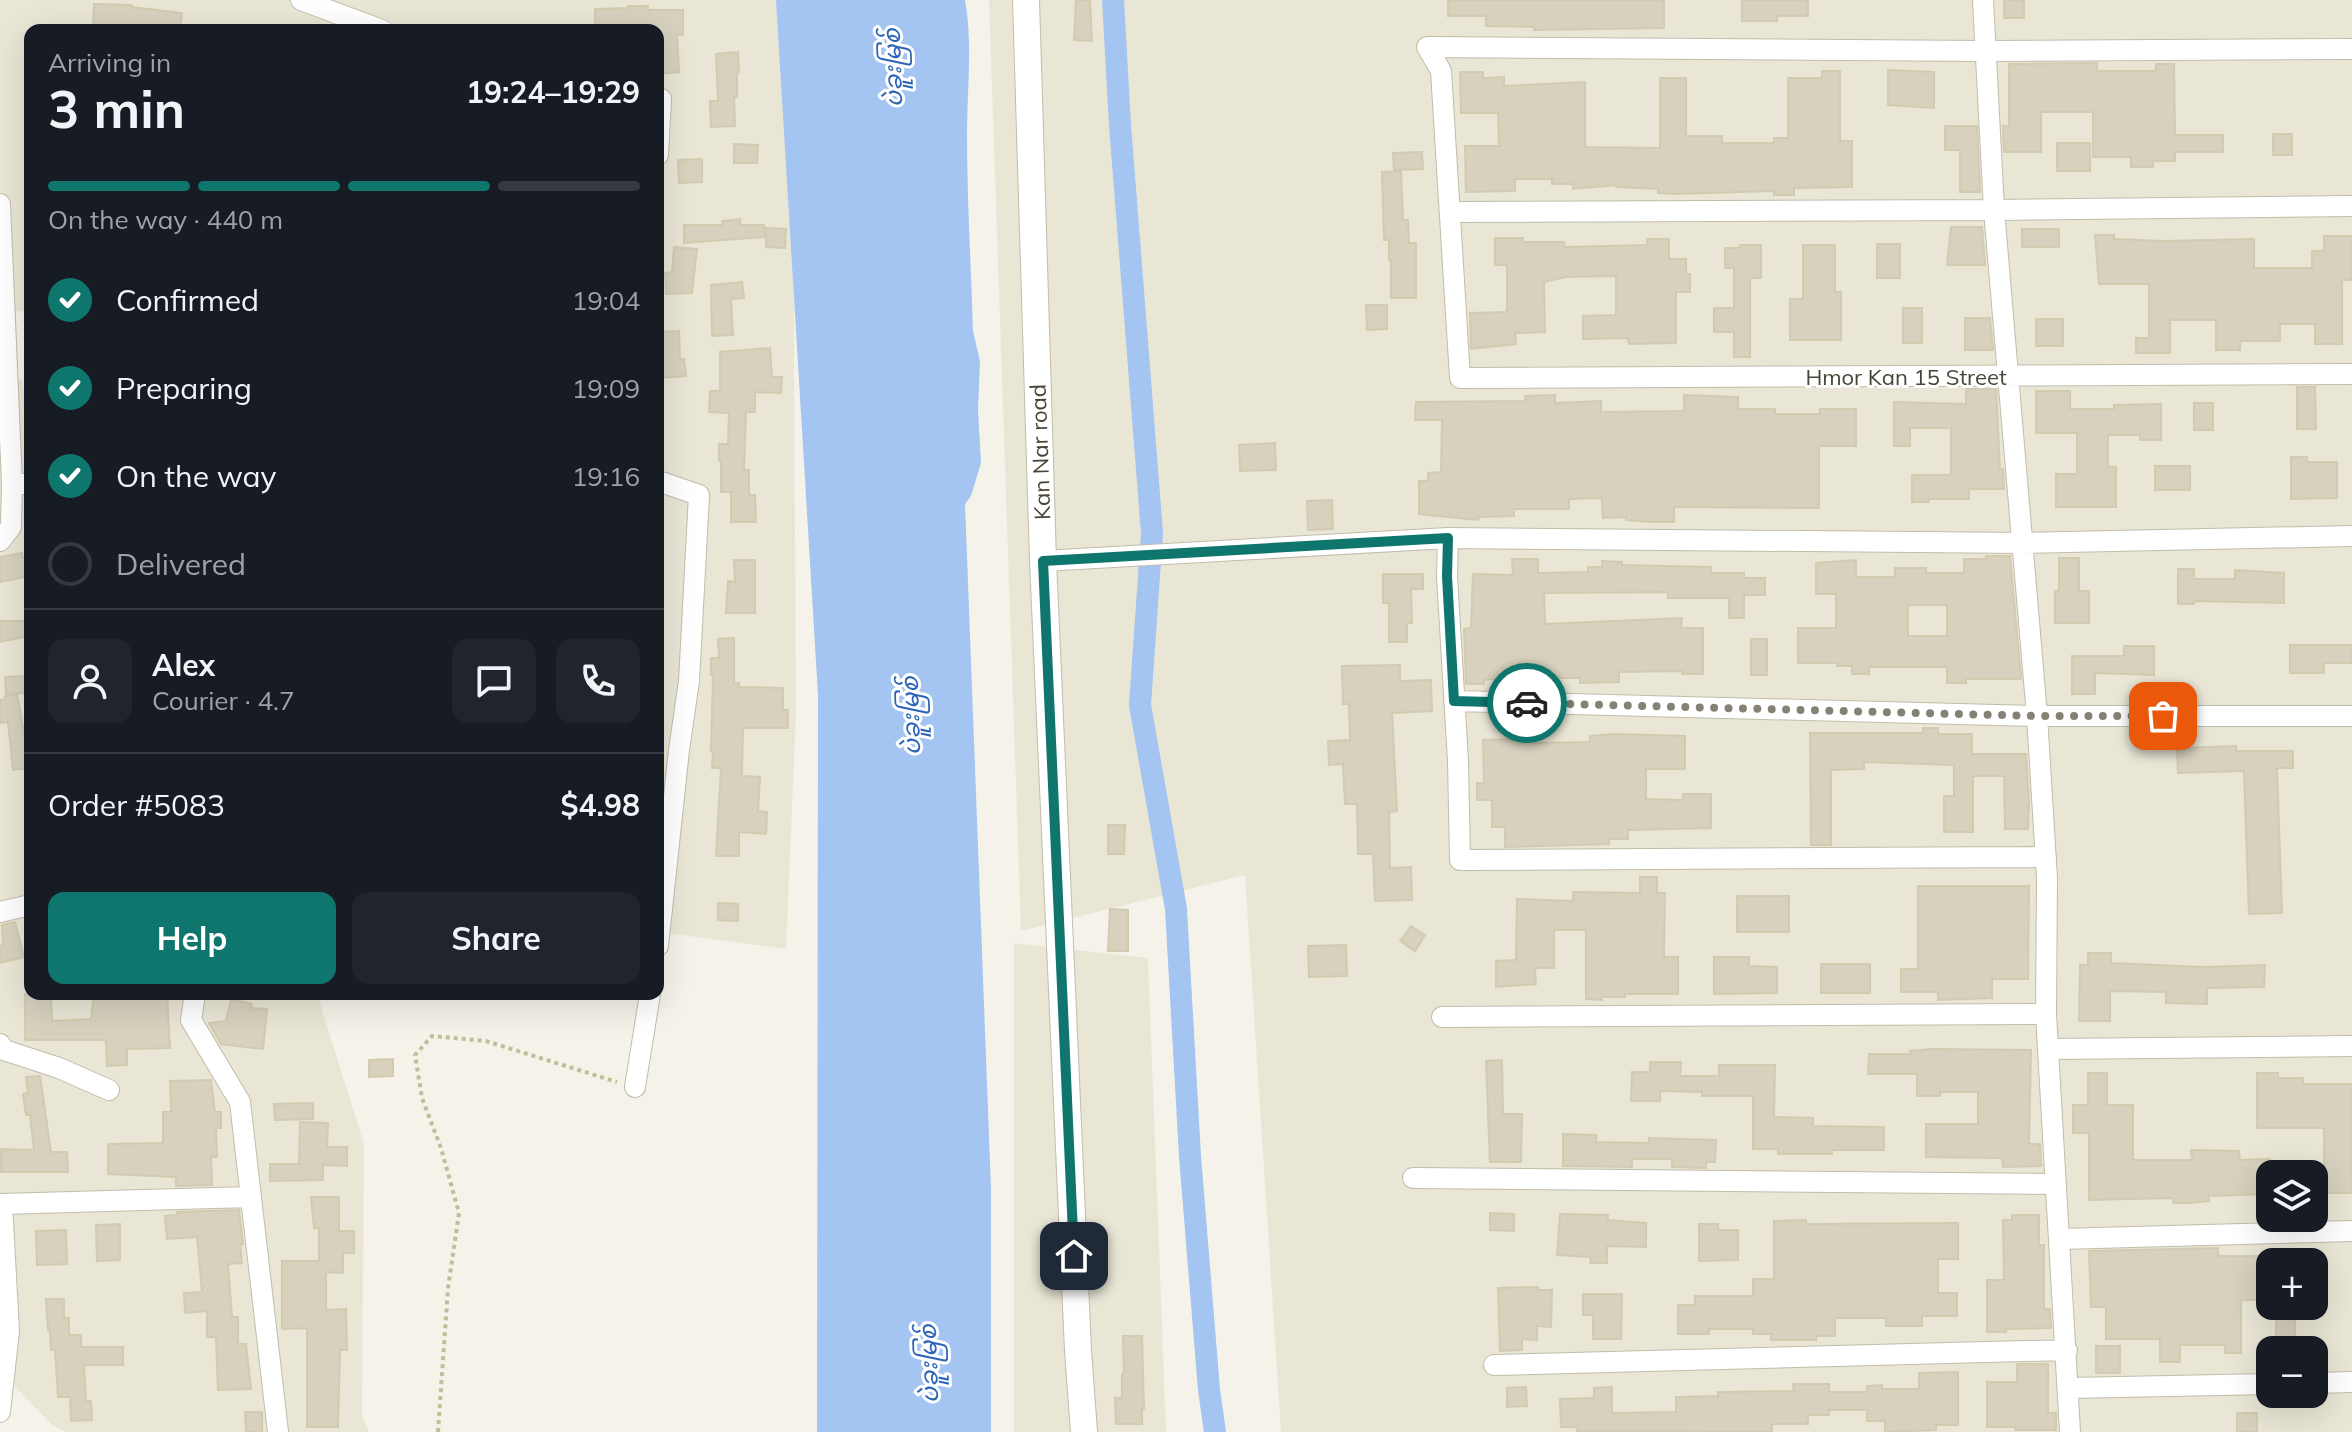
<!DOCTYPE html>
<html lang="en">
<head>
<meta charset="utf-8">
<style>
  :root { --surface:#171b24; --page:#20242c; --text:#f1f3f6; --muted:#9ea1a6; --line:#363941; --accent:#0f766e }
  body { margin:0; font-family:Mulish,"Noto Sans Myanmar",sans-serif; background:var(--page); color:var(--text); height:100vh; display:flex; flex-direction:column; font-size:30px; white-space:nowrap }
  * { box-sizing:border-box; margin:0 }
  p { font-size:26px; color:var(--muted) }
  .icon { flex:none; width:44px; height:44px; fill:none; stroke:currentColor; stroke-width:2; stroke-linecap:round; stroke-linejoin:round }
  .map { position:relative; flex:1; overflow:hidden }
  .details { position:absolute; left:24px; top:24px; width:640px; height:976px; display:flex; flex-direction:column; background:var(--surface); border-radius:16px; box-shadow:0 8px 32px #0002 }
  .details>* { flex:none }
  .controls { position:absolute; left:2256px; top:1160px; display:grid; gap:16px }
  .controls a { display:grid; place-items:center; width:72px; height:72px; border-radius:16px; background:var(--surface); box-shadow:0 8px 32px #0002; font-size:40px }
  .pin { position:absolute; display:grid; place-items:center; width:68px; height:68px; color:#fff; margin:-34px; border-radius:16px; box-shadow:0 4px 12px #0006 }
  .courier { position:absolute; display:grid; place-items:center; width:80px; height:80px; margin:-40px; border:6px solid #0f766e; border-radius:50%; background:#fff; color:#222; box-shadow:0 2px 10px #0007 }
  .head em { font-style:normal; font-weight:700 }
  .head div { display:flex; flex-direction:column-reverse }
  .head { display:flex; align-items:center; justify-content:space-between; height:136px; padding:0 24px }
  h1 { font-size:52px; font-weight:700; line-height:60px }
  .bar { display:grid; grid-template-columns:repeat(4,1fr); gap:12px 8px; align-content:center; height:96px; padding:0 24px }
  .bar i { height:10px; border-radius:6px; background:var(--line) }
  .bar .selected { background:var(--accent) }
  .bar p { grid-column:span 4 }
  .line { display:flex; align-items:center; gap:20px; padding:0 24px; border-top:2px solid var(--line) }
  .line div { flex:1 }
  .round { display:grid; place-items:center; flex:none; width:84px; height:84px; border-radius:16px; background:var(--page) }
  ol { padding:0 24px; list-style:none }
  li { display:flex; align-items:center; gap:24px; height:88px }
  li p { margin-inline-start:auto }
  li .icon { padding:8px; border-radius:50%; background:var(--accent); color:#fff; stroke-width:4 }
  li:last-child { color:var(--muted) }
  li i { width:44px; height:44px; border:4px solid var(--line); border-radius:50% }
  .action { display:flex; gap:16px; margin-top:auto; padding:16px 24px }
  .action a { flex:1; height:92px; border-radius:16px; background:var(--accent); color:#fff; font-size:32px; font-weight:700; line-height:92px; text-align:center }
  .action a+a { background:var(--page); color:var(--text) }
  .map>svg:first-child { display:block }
</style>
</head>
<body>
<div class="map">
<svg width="2352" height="1432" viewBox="0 0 2352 1432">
  <rect width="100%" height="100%" fill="#f5f3e9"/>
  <path fill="#e9e6d6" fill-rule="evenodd" d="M0,0H792L796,713L786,949L658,932V30H30V312L0,310Z
    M989,0H2352V1432H1281L1245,875L1021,931ZM2270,1174H2314V1218H2270ZM2270,1262H2314V1306H2270ZM2270,1350H2314V1394H2270Z
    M22,379L30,432V994H317L364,1144L362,1416L369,1432H65L52,1425L0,1371V380Z
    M1014,943L1148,958L1166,1432H1014Z"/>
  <path fill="#a4c4f2" d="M776,0H965C973,45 967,89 967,134C967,200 971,265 973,331L980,361L978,410L981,463L971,496L965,504L991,1189V1432H817L818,695Z"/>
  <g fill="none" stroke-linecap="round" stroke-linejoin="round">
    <path stroke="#a4c4f2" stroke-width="22" d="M1113,0L1120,125L1152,533L1140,705L1176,909L1190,1156L1209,1390L1215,1432"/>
  </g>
  <path fill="#d7d1be" stroke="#d2cbb0" stroke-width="2" fill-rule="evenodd" d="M1076,0H1090L1092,41L1074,40Z
    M1448,0H1664V28L1534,30V27L1486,26V16H1448Z
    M1742,0H1808V16H1777V21H1742Z
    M2004,0H2024V18H2004Z
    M94,4L132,5V7L182,13L180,30H93Z
    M628,6H648V10H683V35H677L679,72L658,74V30L595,28V9L628,8Z
    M738,52L739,72L737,73V97H734L735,126L711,127L710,101H718L716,54Z
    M2097,63V71H2156V64H2174L2175,135H2223V152H2175V161H2153V167H2131V157H2093V112H2041V152H2004L2003,126H2009V64Z
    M1888,70L1934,72V108L1888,105Z
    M1822,71H1840V141H1852V187L1794,188V195H1774V191L1673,194L1658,193V189L1616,187V185L1573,189V184H1552V179H1515V191L1466,192L1465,146H1499L1498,113H1461L1460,72H1483V78L1504,77V86L1585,82V147L1660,148V78H1686V136H1722V143H1774V138H1788V78H1822Z
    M1945,126H1977L1980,192H1960V150H1945Z
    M2273,134H2292V155H2273Z
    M2057,143H2090V171H2057Z
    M734,144L758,145L757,163H734Z
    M1422,152L1423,169L1394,170L1393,153Z
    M702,159V182L679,183L678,160Z
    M1401,171L1403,220H1408L1409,243H1416V298H1391V260H1389V240H1384L1382,172Z
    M740,219V225H764L765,237L684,243V225H723L722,221Z
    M1951,227H1982L1985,265H1947Z
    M766,228L786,229L785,248L766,247Z
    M2022,229H2059V247H2022Z
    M2095,235H2114V239L2164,241L2254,239V268H2312V251H2324V236H2352V280H2342V344H2315V324H2280V341H2240V350H2216V320H2170V353H2136V338H2149V284H2099Z
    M1495,238H1523V242H1564L1565,247L1647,245V239H1669V259H1686V274H1690V292H1676V343L1629,344L1628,338L1583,339V316L1616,315V276L1565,277L1544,282L1545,332L1515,333L1516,344L1471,349L1470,313L1507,312V265H1495Z
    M1877,244H1900V278H1877Z
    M1740,245H1761V278H1750V357H1734V332H1714V308H1734V268H1725V248H1740Z
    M1803,245H1835V292H1841V340H1790V299H1803Z
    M674,247L697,249L692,293L666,294L665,273L672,272Z
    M742,282L744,298L731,299L733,335L712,336L711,285Z
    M1366,305H1387V329L1367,330Z
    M1903,308H1922V343H1903Z
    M1965,318H1990L1993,350H1965Z
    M2036,319H2063V346H2036Z
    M679,331L680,360L684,359L686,376L660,378L658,332Z
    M770,348L772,377H782L781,393L755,392V412H746L744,470H749V495H755L756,522H731V492H721V461H719V444H728L729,413L709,412L710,391H720V352Z
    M2297,387H2315L2316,429H2297Z
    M1966,389H1996L2000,469H2003L2004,489H1969V499H1929V502H1912V475H1949L1951,473V428H1910V446H1894V402L1966,404Z
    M2036,391H2070V409H2114V405L2161,404V440H2140V435H2108V467H2116V507H2056V474H2077V433H2036Z
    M1555,395V403L1601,401V412L1684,411V395L1738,397V409H1775V414H1820V409H1856V446H1819V508L1674,507V522H1651L1626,520V517L1603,518L1602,498L1569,499V509H1514V516L1479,517L1478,520L1419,514V481H1428V473L1441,472L1442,420H1415L1416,402L1525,401V396Z
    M2194,403H2213V430H2194Z
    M1275,443L1276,470L1240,471L1239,445Z
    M2291,457H2307V462H2337V498L2291,499Z
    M2155,466H2190V490H2155Z
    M1332,500L1333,529L1308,530L1307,501Z
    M22,553V557L30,556V576L0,582V557Z
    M1986,556H2010L2021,679H1966V683H1947V667H1869V674H1852V666H1837V663H1798V628H1836V594H1816V563L1856,560V577H1895V568H1926V573H1964V559H1986ZM1908,605H1947V636H1908Z
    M2059,558H2079V591H2089V623H2055V591H2059Z
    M1512,559H1538V573L1588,572V567H1602V561L1622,562V565L1711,567V573H1744V578H1765V595H1744V618H1729V598H1668V592L1544,593L1545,624L1682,618L1681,628H1703V674H1682V671L1619,672V682L1580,683V678H1504L1484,680V684H1466L1464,629L1471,628L1473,574L1513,575Z
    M734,560H755V613H726L728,581L735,582Z
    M2178,569H2194V579H2235V570L2284,573V603L2194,601V604H2178Z
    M1383,574H1423V589H1411L1412,623H1407V642H1389V603H1383Z
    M0,621H30V636L0,642Z
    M734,638V683H739V687L783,688V710H788V728H743L742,776L760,777L758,811L767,812L766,834L739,832V856H716L721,768H712L713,751H711L713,675H711V658H719L718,639Z
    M1751,639H1767V675H1751Z
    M2290,645H2352V663H2324V673H2290Z
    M2124,646H2154V675L2095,673V694H2072V656H2124Z
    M1400,665V681L1431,680L1432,711L1392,713L1397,811L1389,812L1390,868L1411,867L1412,900L1375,901L1373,854H1358L1357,804H1345L1343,764L1329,765L1328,741L1350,740L1349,704H1343L1342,666Z
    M25,676L26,693L6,694L5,677Z
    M17,694L27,748L30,747V768L13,770L8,722L0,723V700L5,699V696Z
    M1510,719H1528L1530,743L1590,742V736L1615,734L1685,736V769H1646V799L1683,800V794H1711V828L1628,830V839H1609V844L1505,847V827H1492V800H1477V783H1484L1483,740L1510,739Z
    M1923,728H1938V734H1972V754H2026L2029,803L2028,829H2005L2004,776H1973V832H1944V796H1954V765L1864,762V769L1831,770V845H1811L1810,733H1923Z
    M2236,746V751H2293V768H2277L2282,913L2249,914L2244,771L2178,773L2177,748Z
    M1108,825H1125L1124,854H1108Z
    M1640,877H1657V893H1665L1664,957H1678V994H1625V997H1602V1000L1586,999V930H1554V968H1535L1536,984L1496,987V961L1516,960L1517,899L1573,901V892L1640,893Z
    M1918,886H2029L2028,979H1992V998L1938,1000V992H1901V969H1918Z
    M1737,896H1789V932H1737Z
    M718,903L738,904V921L718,920Z
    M1110,909L1128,910V951H1108Z
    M15,922L24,957L0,963V946L3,945L2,925Z
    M1411,926L1425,935L1415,951L1400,941Z
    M1346,945L1347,976L1309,977L1308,946Z
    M2088,953H2111V963L2203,967L2265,965L2264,987L2207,988V1004L2166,1003V992L2110,991V1021H2079L2080,965H2088Z
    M1714,957H1749V966L1777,967V993L1714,994Z
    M1821,964H1870V993H1821Z
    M25,994H46V999H51L52,1021L91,1019L94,994H167L170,1048L127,1049V1065L107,1066L106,1040H25Z
    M231,999L252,1004L251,1008L267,1009L263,1049L221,1044L209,1023L226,1021Z
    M1932,1049L2031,1050L2029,1144H2040L2041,1166L2003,1167L2002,1158L1926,1157V1124H1978V1092H1940V1096H1917V1074H1868L1869,1054H1910V1051Z
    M393,1059V1076L369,1077V1060Z
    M1502,1060L1503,1114H1522L1521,1162H1490L1486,1061Z
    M1650,1062H1681L1680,1076H1719V1065H1775L1774,1117L1813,1118V1126L1884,1127V1150H1832V1154H1778V1149H1753V1096H1702V1092L1660,1091V1101H1631L1632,1072H1650Z
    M2088,1073H2107V1105H2133V1160H2192L2191,1150L2239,1151L2240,1160L2270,1159V1194L2209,1196V1201L2190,1203H2173V1198L2089,1200V1133H2073V1105H2088Z
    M2257,1073H2278V1078H2303V1084H2352V1193H2324V1128H2257Z
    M40,1076L51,1152H67L68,1172H1V1149L34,1150L30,1115H26L23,1094L28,1093L26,1077Z
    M211,1080L215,1112H221V1128H216L217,1157H211L212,1185L176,1186V1177L108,1174V1144L163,1143V1112H171L170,1081Z
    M313,1103V1119L275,1120L274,1104Z
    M300,1122L328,1123L327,1147H347V1166L323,1165V1180L270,1181V1164H299Z
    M1563,1134L1596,1135V1142L1649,1143V1138L1716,1140L1715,1162H1706V1168L1672,1167V1159H1632V1167L1563,1166Z
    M311,1197H339V1231H354V1253H343V1273L326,1272V1310L346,1309L347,1350H340L338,1427H307V1328L282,1329V1261H319V1228H314Z
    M239,1210L243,1244H240L242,1263L228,1264L232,1317H238V1344H246L251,1389L218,1390L216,1337H207V1311L185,1313L184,1293L202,1292L197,1237L167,1239L165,1216L177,1215V1212Z
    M1490,1213L1514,1214V1231L1490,1230Z
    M1560,1214L1608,1215V1220L1646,1223V1247L1607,1246V1263H1590L1591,1257L1557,1255Z
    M2012,1215H2039V1245H2044V1309H2050L2051,1328L2006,1329V1332H1987V1280H2004L2003,1220H2012Z
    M1806,1220V1224L1958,1223V1259H1938V1293H1957V1316H1922V1326H1886V1318H1835V1336H1816V1340H1771V1334H1753V1329H1709V1334H1678V1305H1695V1296H1753V1279H1774V1221Z
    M120,1224V1260L97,1261L96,1225Z
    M1699,1224H1718V1230H1738V1260L1699,1261Z
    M66,1230L67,1264L37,1265L36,1231Z
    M2218,1248V1256H2270V1300H2241V1353H2225V1345H2180V1362H2160V1339H2106V1307H2091L2089,1251Z
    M1538,1287V1290H1552L1551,1327L1537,1326V1340L1522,1339V1350L1500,1351L1498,1288Z
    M1583,1294H1622L1621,1339H1593V1315H1583Z
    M46,1299H64V1318H69V1335H81V1347H123V1365H84L86,1401H91L92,1420L71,1421L70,1397H58L55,1350H51L50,1330H48Z
    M2276,1316H2295V1350H2276Z
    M1123,1336H1142L1144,1409H1142V1424H1116L1115,1398H1122V1374H1124Z
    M2096,1346H2120V1373H2096Z
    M2017,1364H2048V1413H2056V1430H2015V1427H1987V1382H2017Z
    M1958,1372V1425H1936V1430L1885,1432V1421H1867V1410H1829V1415H1808V1424H1772V1432L1577,1431L1576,1427H1561L1560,1399L1594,1398V1388L1612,1387V1413L1676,1412V1397L1718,1396V1392L1794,1391L1793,1384H1829V1392H1867V1386L1882,1385V1389H1919V1373Z
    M1526,1387L1527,1406L1507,1407V1388Z
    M245,1412H262V1432H246Z
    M2237,1413H2257V1432H2237Z"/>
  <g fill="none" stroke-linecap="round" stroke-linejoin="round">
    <g stroke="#c1bdab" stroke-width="22">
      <path id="minor" d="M301,0L382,30
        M1983,0L1994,210L2037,716L2047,878L2046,1014L2070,1432
        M2352,49L1985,51L1427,47L1441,71L1460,378L2352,374
        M658,98L661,99L658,155
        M0,204L12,484H30
        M1450,212L1994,210L2352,206
        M658,481L699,495L689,681L679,750L658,946
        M0,541L11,527L12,484
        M1043,561L1448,538
        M1454,701L2037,716H2352
        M2046,857L1460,860L1458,761L1447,576L1448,538L2024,543L2352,536
        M0,912L30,905
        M195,994L191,1020L240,1102L278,1432
        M1442,1017L2046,1014
        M0,1044L4,1050L59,1068L109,1090
        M2048,1049L2352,1046
        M635,1087L650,994
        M1413,1178L2056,1184
        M0,1204L251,1197
        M2060,1239L2352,1231
        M1494,1365L2067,1350
        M2314,1383L2352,1382
        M2069,1388L2270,1384
        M0,1412L9,1331L2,1204"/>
    </g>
    <g stroke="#c1bdab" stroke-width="28">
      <path id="tertiary" d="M1026,0L1043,561L1078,1351L1084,1432"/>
    </g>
    <path stroke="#c3bc9b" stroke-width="4" stroke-dasharray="4 4" stroke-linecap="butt" d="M438,1432L448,1288L459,1213L441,1148L422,1098L415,1055L432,1036L486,1041L617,1082"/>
    <use href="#minor" stroke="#fff" stroke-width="20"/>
    <use href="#tertiary" stroke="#fff" stroke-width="26"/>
  </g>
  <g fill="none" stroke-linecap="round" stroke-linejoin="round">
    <path stroke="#858275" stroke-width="8" stroke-dasharray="0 14.4" d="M1527,703L2037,716H2163"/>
    <path stroke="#0f766e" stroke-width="10" d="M1074,1256L1043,561L1448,538L1447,576L1454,701L1527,703"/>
  </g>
  <g text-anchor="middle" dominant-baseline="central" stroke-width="6" stroke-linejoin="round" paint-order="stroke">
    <g font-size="22" fill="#484537" stroke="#fff">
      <text x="1906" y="377">Hmor Kan 15 Street</text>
      <text transform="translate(1040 452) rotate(-92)">Kan Nar road</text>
    </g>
    <g font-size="24" font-style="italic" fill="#2c64b8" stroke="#fff">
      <text transform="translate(892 68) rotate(-92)">ပဲခူးမြစ်</text>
      <text transform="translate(910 716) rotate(-92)">ပဲခူးမြစ်</text>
      <text transform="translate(928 1364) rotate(-92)">ပဲခူးမြစ်</text>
    </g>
  </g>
</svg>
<div class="controls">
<a><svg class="icon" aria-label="layers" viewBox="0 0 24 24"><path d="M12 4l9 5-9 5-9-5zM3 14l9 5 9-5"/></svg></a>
<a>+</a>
<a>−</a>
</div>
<div class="pin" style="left:2163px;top:716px;background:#ea580c"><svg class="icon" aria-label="bag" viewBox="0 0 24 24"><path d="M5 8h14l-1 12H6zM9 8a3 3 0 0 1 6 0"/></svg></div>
<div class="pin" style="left:1074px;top:1256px;background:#1f2937"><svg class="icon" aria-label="home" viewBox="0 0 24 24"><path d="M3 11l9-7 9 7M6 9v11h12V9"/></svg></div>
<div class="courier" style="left:1527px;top:703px"><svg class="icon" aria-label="car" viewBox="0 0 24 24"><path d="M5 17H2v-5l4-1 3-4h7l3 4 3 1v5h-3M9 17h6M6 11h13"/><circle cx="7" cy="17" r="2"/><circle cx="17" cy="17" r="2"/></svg></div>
<section class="details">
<div class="head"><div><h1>3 min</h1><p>Arriving in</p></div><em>19:24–19:29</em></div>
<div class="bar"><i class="selected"></i><i class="selected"></i><i class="selected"></i><i></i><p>On the way · 440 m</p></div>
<ol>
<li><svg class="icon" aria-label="check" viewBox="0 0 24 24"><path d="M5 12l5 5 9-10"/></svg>Confirmed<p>19:04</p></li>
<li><svg class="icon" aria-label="check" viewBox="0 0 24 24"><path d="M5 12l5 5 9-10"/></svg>Preparing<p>19:09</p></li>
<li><svg class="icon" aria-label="check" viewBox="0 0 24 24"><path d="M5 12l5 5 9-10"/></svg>On the way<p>19:16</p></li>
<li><i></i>Delivered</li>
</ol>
<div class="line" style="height:144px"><a class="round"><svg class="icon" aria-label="person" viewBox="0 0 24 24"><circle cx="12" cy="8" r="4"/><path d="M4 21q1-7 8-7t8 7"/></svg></a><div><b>Alex</b><p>Courier · 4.7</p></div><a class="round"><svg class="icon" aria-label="chat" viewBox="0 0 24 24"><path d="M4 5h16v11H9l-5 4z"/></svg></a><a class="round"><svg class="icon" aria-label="phone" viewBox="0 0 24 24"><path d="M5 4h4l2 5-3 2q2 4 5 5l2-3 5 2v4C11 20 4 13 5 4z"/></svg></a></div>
<div class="line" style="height:104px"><div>Order #5083</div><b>$4.98</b></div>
<div class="action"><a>Help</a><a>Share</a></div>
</section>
</div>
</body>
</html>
